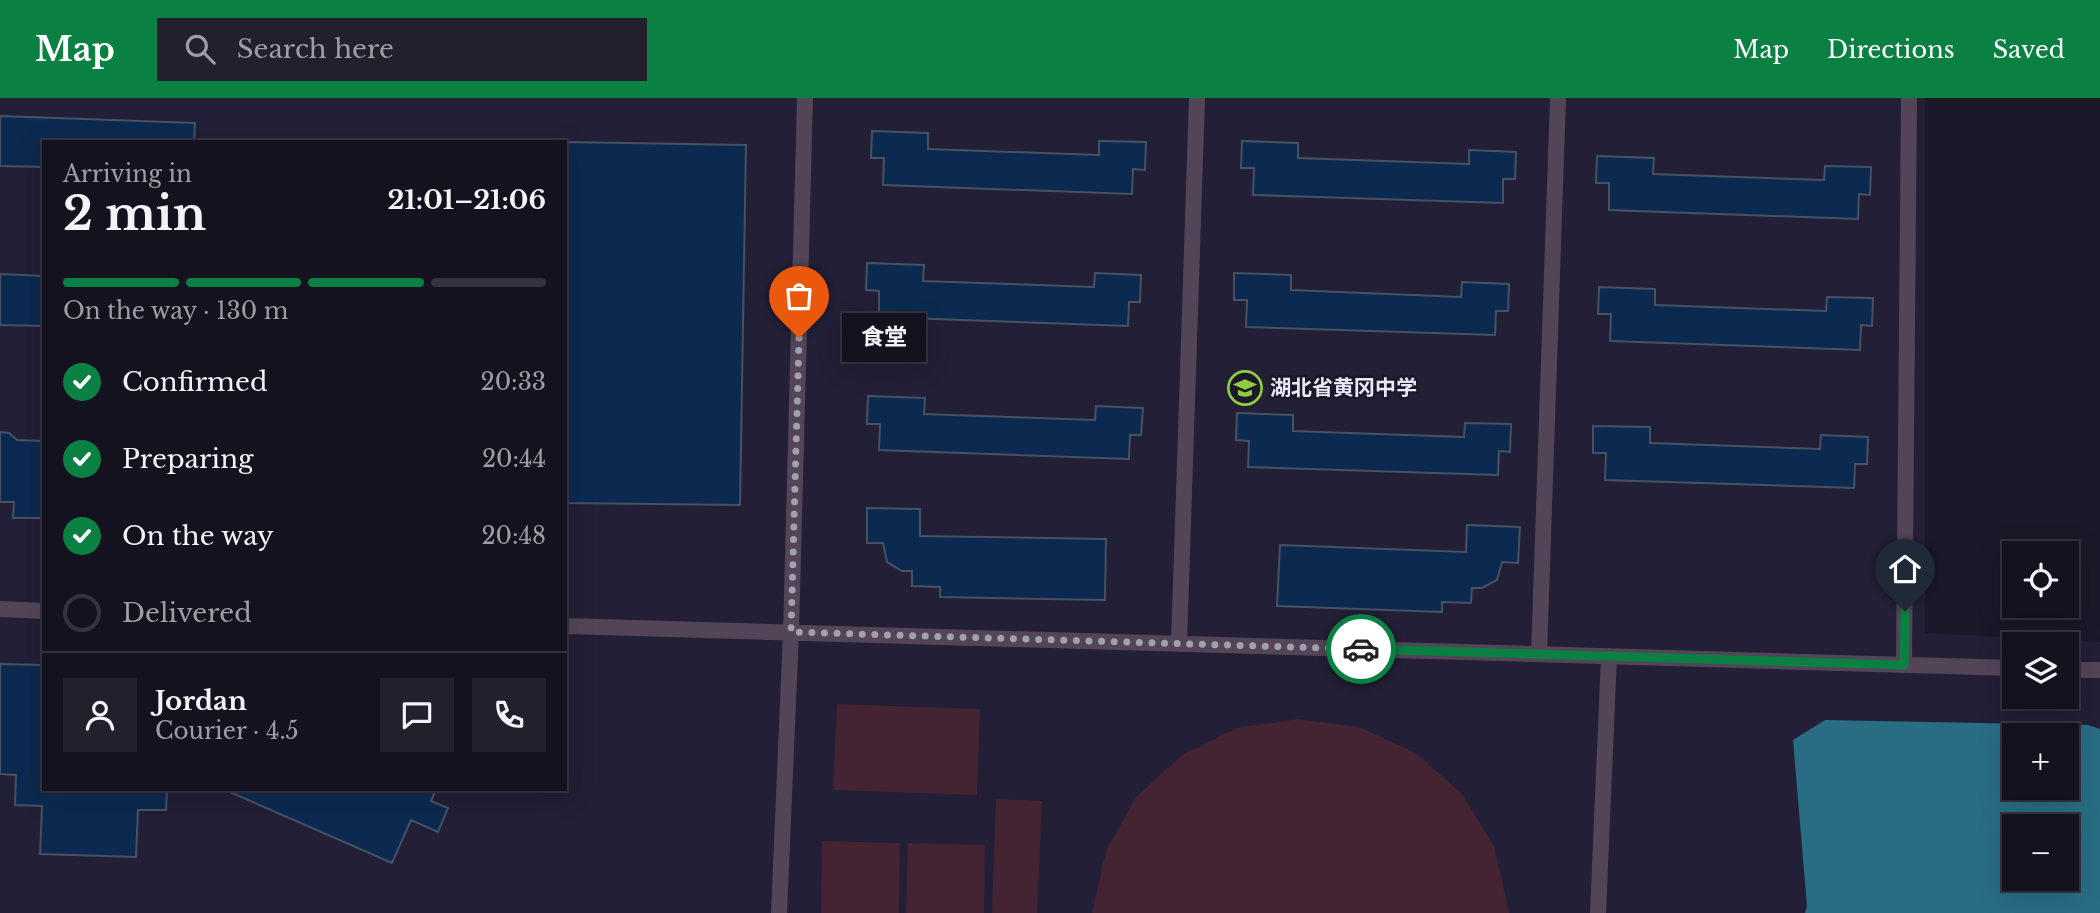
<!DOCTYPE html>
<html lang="en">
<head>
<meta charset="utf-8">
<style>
  :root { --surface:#14121f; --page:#21202c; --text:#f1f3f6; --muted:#9d9ea4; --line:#33323d; --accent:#0b8043 }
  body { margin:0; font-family:"Libre Baskerville","Noto Sans SC",serif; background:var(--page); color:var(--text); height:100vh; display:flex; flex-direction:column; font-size:26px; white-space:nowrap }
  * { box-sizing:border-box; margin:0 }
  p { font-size:23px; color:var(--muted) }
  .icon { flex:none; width:38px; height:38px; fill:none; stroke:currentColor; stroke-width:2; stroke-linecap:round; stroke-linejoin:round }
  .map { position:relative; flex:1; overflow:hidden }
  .side { position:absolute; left:42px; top:42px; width:525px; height:651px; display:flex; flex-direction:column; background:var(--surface); border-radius:0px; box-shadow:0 7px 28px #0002,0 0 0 2px var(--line) }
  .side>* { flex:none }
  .tools { position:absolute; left:2002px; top:443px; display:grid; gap:14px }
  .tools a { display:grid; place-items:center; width:77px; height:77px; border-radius:0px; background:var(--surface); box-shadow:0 7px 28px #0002,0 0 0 2px var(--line); font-size:35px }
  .pin { position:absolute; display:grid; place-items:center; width:60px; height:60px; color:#fff; margin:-72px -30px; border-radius:50% 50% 50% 0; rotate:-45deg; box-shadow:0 0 7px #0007 }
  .pin .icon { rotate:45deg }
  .courier { position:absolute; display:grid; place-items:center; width:70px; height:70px; margin:-35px; border:5px solid #0b8043; border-radius:50%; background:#fff; color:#222; box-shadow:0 2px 9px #0007 }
  .bubble { position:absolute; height:49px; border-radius:0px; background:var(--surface); box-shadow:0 7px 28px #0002,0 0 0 2px var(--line); font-size:23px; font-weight:700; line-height:49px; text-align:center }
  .summary em { font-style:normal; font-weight:700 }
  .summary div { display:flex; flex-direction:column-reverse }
  .summary { display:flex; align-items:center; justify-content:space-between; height:119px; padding:0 21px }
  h1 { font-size:46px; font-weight:700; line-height:52px }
  .bar { display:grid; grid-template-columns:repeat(4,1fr); gap:10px 7px; align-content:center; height:84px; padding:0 21px }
  .bar i { height:9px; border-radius:5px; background:var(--line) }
  .bar .current { background:var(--accent) }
  .bar p { grid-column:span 4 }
  .line { display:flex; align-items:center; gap:18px; padding:0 21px; border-top:2px solid var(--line) }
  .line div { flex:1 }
  .round { display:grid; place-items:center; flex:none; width:74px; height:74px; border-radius:0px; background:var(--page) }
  ol { padding:0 21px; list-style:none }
  li { display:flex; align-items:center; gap:21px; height:77px }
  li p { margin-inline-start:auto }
  li .icon { padding:7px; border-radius:50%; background:var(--accent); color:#fff; stroke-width:4 }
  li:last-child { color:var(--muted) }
  li i { width:38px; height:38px; border:4px solid var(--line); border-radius:50% }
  header { display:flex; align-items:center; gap:42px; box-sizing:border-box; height:98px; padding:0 35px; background:var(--accent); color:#fff }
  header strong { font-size:33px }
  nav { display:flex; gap:38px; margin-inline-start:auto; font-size:24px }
  .search { width:490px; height:63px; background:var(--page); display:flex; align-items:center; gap:18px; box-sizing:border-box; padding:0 24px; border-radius:0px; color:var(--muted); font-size:26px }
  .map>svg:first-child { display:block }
</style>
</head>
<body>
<header>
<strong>Map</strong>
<div class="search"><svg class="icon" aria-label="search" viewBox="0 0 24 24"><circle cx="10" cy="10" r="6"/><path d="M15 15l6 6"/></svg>Search here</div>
<nav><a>Map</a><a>Directions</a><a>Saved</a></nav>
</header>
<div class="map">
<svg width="2100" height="815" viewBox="0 0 2100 815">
  <rect width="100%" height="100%" fill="#1a1829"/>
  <path fill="#221f36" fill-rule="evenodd" d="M0,0H1925V535L2100,544V815H0ZM44,44H565V691H44ZM2014,546H2067V598H2014ZM2014,637H2067V690H2014ZM2014,728H2067V780H2014Z"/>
  <path fill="#442433" d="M837,606L980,611L977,697L833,692Z
    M1298,621L1359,629L1416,655L1462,696L1494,748L1509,815H1092L1106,753L1136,699L1182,657L1237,630Z
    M996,701L1042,703L1037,815H992Z
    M822,743L900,745L899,815H821Z
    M908,745L985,747L984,815H906Z"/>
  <path fill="#296d84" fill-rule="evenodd" d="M1825,622L2088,627L2100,631V815H1805L1807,808L1793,642ZM2014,637H2067V690H2014ZM2014,728H2067V780H2014Z"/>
  <path fill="#0c2a4f" stroke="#465264" stroke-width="2" d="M0,18L195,25L194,44H44V69L0,68Z
    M872,33L928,35V51L1099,57V43L1146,44L1145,72L1133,71L1132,96L883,87L884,60H871Z
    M1242,43L1298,45V60L1469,66V52L1516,54L1515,81H1503V105L1253,97L1254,70H1241Z
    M565,44L746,47L740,407L565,405Z
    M1597,58L1654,60L1653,76L1824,82L1825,68L1871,69L1870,97L1859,96L1858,121L1609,112V85H1596Z
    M867,165L924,167L923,183L1094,189L1095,175L1141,177L1140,204H1129L1128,228L879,219V193L866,192Z
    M1234,175L1291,177V192L1461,199L1462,184L1509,186L1508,213H1496L1495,237L1246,229L1247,202H1234Z
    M0,176L44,178V228L0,227Z
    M1599,189L1655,191V207L1826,213L1827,199L1873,200L1872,228L1861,227L1860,252L1610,243L1611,216H1598Z
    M868,298L925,300L924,316L1095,322L1096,308L1143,310L1141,337H1130L1129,361L879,352L880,326H867Z
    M1237,315L1293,317V333L1464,339L1465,325L1511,326L1510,354L1499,353L1498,377L1248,369L1249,343L1236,342Z
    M1593,328L1650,329V345L1820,351L1821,337L1868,339L1867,366H1855L1854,390L1605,382L1606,355H1593Z
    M0,334L9,335L17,342L44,343V420H13L14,404H0Z
    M867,410L920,411V438L1106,441L1105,502L940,499V489L912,488V473H902L887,464L883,445H867Z
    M1467,427L1520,429L1518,465L1502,464L1497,482L1482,490H1472L1471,505L1442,504V514L1277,508L1280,447L1466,454Z
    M0,566L44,567V691H167L166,712H138L136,759L40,756L42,708L15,707L16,677L0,676Z
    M223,691H436L431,703L448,710L438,734L411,722L392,765Z"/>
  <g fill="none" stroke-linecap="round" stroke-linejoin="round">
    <path stroke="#534557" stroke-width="16" d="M0,511L44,513
      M565,528L2014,570
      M1179,546L1197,0
      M1539,556L1558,0
      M1904,567L1909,0
      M2067,572H2100
      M779,815L791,534L805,0
      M1598,815L1609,558"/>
  </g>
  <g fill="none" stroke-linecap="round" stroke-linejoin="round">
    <path stroke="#a1a0ae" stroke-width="7" stroke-dasharray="0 12.6" d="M799,240L791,534L1361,551"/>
    <path stroke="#0b8043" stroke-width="9" d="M1361,551L1904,567L1905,513"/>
  </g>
  <defs>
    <g id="school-ring" transform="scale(1.75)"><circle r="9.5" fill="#1a1829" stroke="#90cd40" stroke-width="1.5"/><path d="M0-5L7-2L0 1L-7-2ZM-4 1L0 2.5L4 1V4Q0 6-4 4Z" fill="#90cd40"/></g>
  </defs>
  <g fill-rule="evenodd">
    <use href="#school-ring" x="1245" y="290"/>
  </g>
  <g text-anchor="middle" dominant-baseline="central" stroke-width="5" stroke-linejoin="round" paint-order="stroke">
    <g font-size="21" font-weight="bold" fill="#e9e9f5" stroke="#1a1829" text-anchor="start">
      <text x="1270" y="290">湖北省黄冈中学</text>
    </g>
  </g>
</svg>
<div class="tools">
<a><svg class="icon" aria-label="locate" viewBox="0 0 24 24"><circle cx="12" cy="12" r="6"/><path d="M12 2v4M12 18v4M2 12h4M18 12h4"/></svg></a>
<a><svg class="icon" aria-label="layers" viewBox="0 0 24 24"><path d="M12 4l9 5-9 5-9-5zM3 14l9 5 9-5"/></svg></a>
<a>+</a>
<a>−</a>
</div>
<div class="pin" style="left:799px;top:240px;background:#ea580c"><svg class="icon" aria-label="bag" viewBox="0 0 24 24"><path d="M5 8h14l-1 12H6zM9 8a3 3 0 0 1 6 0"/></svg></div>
<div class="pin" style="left:1905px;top:513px;background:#1f2937"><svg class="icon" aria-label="home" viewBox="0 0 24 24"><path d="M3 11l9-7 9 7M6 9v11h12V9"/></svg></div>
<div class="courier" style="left:1361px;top:551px"><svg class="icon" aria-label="car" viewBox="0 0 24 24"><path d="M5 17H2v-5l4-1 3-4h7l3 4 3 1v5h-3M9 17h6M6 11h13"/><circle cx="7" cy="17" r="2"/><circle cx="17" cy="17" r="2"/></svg></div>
<div class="bubble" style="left:842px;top:215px;width:84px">食堂</div>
<section class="side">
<div class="summary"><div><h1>2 min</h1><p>Arriving in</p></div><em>21:01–21:06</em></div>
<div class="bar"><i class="current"></i><i class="current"></i><i class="current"></i><i></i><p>On the way · 130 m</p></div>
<ol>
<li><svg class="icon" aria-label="check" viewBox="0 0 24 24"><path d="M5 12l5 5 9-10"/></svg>Confirmed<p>20:33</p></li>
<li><svg class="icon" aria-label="check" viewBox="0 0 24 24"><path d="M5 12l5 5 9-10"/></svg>Preparing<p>20:44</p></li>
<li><svg class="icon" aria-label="check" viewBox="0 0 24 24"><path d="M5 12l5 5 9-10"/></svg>On the way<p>20:48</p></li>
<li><i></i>Delivered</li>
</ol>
<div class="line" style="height:126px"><a class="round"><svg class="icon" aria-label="person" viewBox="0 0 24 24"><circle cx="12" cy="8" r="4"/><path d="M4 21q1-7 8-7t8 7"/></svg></a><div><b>Jordan</b><p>Courier · 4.5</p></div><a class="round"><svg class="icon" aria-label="chat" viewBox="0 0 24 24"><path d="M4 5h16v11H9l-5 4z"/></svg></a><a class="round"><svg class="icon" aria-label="phone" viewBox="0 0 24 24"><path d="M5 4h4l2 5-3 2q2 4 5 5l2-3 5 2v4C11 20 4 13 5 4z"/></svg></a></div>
</section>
</div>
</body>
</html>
